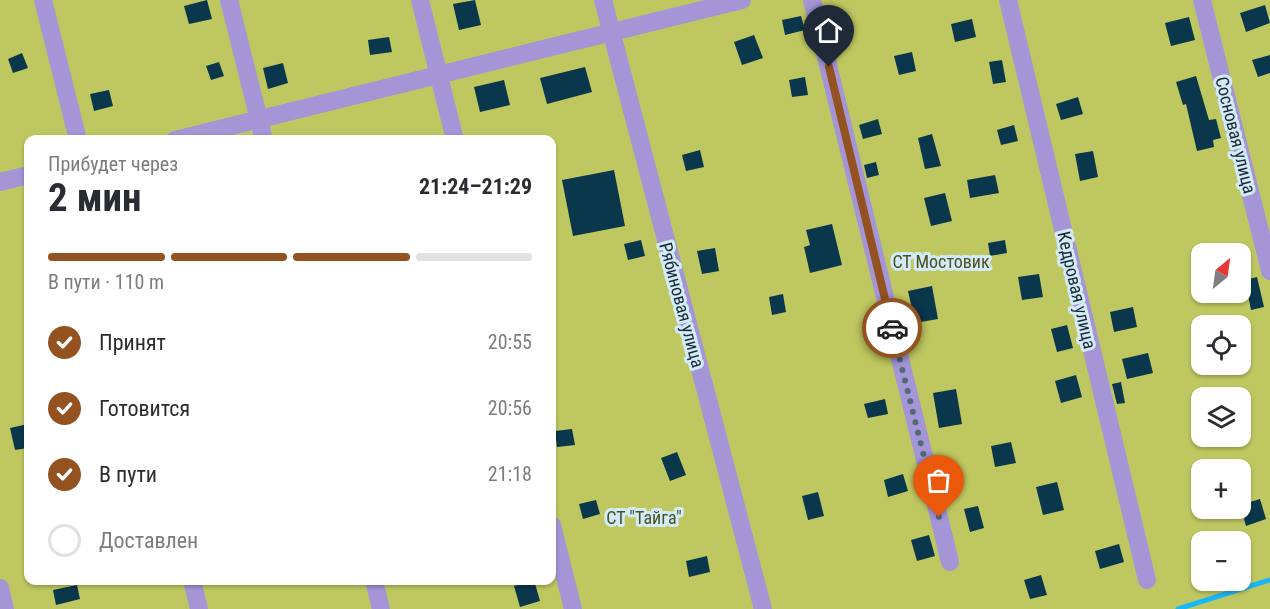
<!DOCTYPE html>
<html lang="ru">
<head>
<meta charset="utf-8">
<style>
  :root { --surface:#fff; --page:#f2f2f3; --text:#2b2b33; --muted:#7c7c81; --line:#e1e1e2; --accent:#945220 }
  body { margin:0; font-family:"Roboto Condensed",sans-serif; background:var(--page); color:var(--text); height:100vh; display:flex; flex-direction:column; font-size:22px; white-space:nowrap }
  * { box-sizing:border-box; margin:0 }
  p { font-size:20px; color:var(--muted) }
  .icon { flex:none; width:33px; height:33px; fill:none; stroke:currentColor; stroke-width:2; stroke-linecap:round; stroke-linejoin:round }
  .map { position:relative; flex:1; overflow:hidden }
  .side { position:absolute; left:24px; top:135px; width:532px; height:450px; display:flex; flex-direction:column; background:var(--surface); border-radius:12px; box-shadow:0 2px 4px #0004 }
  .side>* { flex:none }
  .needle { width:39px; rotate:29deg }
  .buttons { position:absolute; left:1191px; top:243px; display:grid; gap:12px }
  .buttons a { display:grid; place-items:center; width:60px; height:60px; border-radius:12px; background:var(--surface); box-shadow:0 2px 4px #0004; font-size:30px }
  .pin { position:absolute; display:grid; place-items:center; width:51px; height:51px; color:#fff; margin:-62px -26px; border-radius:50% 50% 50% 0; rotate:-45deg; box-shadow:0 0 6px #0007 }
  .pin .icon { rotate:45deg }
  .courier { position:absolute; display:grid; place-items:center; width:60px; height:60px; margin:-30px; border:4px solid #945220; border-radius:50%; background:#fff; color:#222; box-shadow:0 2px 8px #0007 }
  .summary em { font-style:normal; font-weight:700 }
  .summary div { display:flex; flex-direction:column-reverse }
  .summary { display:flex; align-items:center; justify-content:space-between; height:102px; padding:0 24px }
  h1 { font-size:39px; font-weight:700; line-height:45px }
  .bar { display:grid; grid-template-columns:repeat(4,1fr); gap:9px 6px; align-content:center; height:72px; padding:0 24px }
  .bar i { height:8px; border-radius:4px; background:var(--line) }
  .bar .current { background:var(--accent) }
  .bar p { grid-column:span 4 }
  ol { padding:0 24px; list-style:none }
  li { display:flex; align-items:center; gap:18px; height:66px }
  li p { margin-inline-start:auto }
  li .icon { padding:6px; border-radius:50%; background:var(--accent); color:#fff; stroke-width:4 }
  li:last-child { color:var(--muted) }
  li i { width:33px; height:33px; border:3px solid var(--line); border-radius:50% }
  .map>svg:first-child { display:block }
</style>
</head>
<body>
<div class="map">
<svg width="1270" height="609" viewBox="0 0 1270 609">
  <rect width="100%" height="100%" fill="#b8e1f8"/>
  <path fill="#bfc860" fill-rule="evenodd" d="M0,0H1270V609H0ZM28,140H552V580H28ZM1202,254H1240V292H1202ZM1202,326H1240V364H1202ZM1202,398H1240V436H1202ZM1202,470H1240V508H1202ZM1202,542H1240V580H1202Z"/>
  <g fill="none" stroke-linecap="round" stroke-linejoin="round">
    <path stroke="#1bb6f7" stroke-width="5" d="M1178,609L1270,580"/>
  </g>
  <path fill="#0a374b" d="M207,0L212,19L189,24L184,6Z
    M475,0L481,25L459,30L453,4Z
    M1265,5L1270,23L1246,32L1240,13Z
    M801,16L805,30L785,35L782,20Z
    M1189,17L1195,40L1171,46L1165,23Z
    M972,19L976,37L955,42L951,24Z
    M754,35L763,58L742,65L734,42Z
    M389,37L392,52L370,55L368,40Z
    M912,52L916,71L899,75L894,56Z
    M22,53L28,68L13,73L8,59Z
    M1270,55V73L1258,77L1252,60Z
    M1002,60L1006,82L993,84L989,62Z
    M219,62L224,76L211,80L206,66Z
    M283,63L288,83L268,89L263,68Z
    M585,67L592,92L547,104L540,78Z
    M1196,76L1209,120L1216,119L1221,138L1213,140L1214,147L1197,151L1186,104L1183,105L1176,82Z
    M805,77L808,95L792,97L789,80Z
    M504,80L510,105L480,112L474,87Z
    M109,90L113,106L94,111L90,94Z
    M1078,97L1083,114L1061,120L1056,104Z
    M878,119L882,134L863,139L859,125Z
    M1014,125L1018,141L1001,145L997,130Z
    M932,134L941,166L925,169L918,138Z
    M700,150L704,167L686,171L682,155Z
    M1093,151L1098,177L1080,181L1075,154Z
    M876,162L879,175L867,178L864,165Z
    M614,170L625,226L573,236L562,180Z
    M995,175L999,193L970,198L967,180Z
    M945,193L952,221L931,226L924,198Z
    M832,224L842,265L810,273L804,247L810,245L806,230Z
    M641,240L645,256L628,260L624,244Z
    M1005,240L1007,253L990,256L988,243Z
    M715,248L719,271L702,274L697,251Z
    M1039,274L1043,297L1022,300L1018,277Z
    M1257,277L1264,307L1251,310L1245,280Z
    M932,286L938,319L915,323L908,291Z
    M783,294L786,312L772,315L769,297Z
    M1133,307L1137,327L1114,332L1110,312Z
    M1067,325L1073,348L1057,352L1051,329Z
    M1148,353L1153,373L1127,379L1122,359Z
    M1076,375L1082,397L1061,403L1055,381Z
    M1121,382L1125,403L1117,404L1112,384Z
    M956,389L962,424L939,428L933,393Z
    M885,399L888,414L868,418L864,404Z
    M28,424V448L15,450L10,428Z
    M572,429L575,445L557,447L555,431Z
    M1011,442L1016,463L995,467L991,446Z
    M677,452L686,475L670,481L661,458Z
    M903,474L908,491L888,497L884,480Z
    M1057,482L1064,510L1043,515L1036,487Z
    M818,492L824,516L808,520L802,496Z
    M1260,499L1266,519L1246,526L1240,505Z
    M596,500L600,514L583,519L579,504Z
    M978,506L984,528L970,532L964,509Z
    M929,535L935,556L917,561L911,540Z
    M1119,544L1124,562L1100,569L1095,551Z
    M707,556L710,572L689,577L686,561Z
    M1041,575L1047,595L1030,599L1024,580Z
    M534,580L540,601L520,607L514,586Z
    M77,585L80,599L56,605L53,590Z"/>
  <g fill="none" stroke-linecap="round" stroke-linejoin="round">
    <path stroke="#a395d6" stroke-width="18" d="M43,0L78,140
      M229,0L264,140
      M420,0L455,140
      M603,0L763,609
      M812,0L950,562
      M1008,0L1147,580
      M1202,0L1270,271
      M175,140L742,0
      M0,182L28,175
      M552,525L573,609
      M192,580L199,609
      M374,580L381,609
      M0,588L5,609"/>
  </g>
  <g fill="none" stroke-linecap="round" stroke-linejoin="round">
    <path stroke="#526a78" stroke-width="6" stroke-dasharray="0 10.8" d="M892,328L939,517"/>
    <path stroke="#945220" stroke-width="8" d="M829,67L892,328"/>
  </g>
  <g text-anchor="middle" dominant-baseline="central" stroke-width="6" stroke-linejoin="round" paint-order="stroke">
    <g font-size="18" fill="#1b2a33" stroke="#d3ebf9">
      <text transform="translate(1236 135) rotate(76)">Сосновая улица</text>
      <text transform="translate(1077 290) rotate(77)">Кедровая улица</text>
      <text transform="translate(682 305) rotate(75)">Рябиновая улица</text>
    </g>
    <g font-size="18" fill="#4c511f" stroke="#d3ebf9">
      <text x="941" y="261">СТ Мостовик</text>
      <text x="644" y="517">СТ "Тайга"</text>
    </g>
  </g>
</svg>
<div class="buttons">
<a><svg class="needle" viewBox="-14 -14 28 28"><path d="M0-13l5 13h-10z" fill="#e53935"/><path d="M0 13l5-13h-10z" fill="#7c7c81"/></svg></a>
<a><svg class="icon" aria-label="locate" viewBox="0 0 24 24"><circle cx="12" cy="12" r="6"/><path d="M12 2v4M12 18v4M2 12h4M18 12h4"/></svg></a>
<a><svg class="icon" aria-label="layers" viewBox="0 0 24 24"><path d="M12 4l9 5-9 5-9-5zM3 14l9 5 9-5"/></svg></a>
<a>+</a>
<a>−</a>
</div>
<div class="pin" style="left:939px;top:517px;background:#ea580c"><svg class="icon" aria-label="bag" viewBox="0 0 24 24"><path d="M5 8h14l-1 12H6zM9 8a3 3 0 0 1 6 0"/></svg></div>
<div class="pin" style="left:829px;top:67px;background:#1f2937"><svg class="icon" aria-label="home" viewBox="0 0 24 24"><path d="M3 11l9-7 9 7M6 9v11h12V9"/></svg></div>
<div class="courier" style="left:892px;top:328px"><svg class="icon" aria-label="car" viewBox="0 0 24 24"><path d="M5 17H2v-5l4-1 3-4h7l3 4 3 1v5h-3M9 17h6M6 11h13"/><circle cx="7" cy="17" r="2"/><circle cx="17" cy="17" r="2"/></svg></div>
<section class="side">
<div class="summary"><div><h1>2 мин</h1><p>Прибудет через</p></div><em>21:24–21:29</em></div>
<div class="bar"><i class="current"></i><i class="current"></i><i class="current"></i><i></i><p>В пути · 110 m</p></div>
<ol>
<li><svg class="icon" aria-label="check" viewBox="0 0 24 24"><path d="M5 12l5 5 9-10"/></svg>Принят<p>20:55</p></li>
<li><svg class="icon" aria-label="check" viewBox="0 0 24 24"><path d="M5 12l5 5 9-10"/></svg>Готовится<p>20:56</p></li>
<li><svg class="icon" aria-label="check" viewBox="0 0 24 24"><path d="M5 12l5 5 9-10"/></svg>В пути<p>21:18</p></li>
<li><i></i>Доставлен</li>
</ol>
</section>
</div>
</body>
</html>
